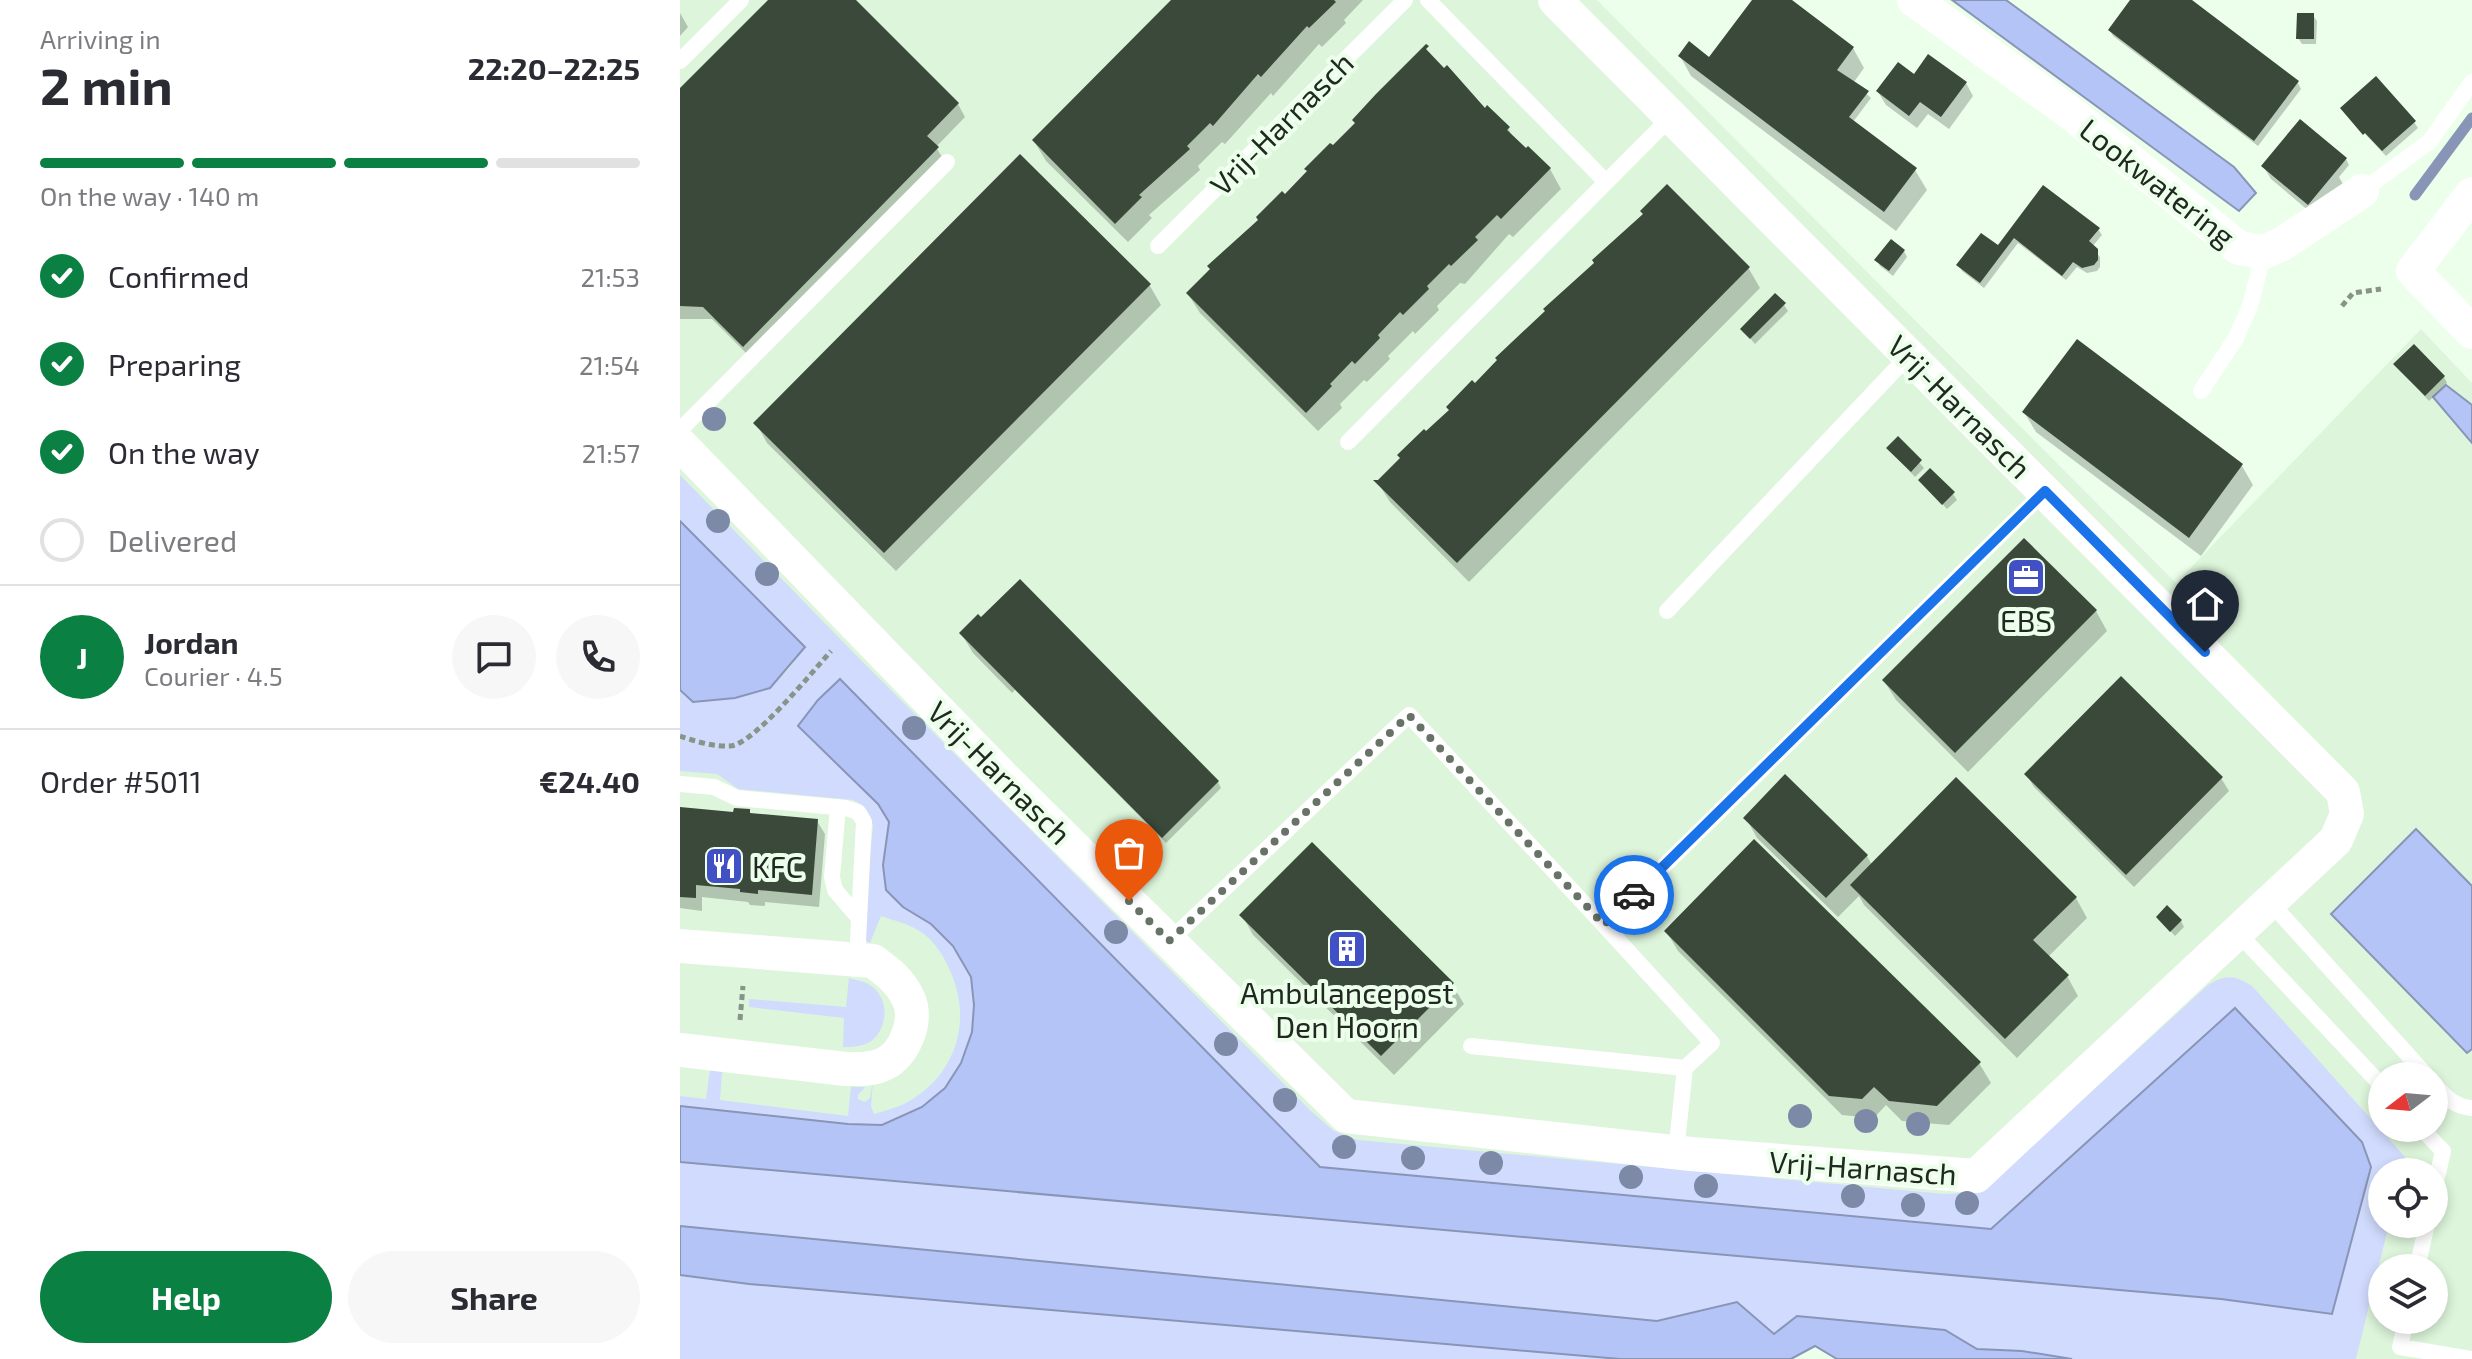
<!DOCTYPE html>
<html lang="en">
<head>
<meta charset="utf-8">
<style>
  :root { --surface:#fff; --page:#f7f7f7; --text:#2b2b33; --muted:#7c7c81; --line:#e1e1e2; --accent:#0b8043 }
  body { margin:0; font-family:"Exo 2",sans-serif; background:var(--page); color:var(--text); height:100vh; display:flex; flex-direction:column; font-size:30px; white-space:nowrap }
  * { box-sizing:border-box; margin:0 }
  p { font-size:26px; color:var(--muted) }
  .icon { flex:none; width:44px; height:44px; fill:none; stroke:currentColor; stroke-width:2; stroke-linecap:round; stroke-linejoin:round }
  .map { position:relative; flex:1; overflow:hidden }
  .sheet { display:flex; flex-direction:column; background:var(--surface); width:680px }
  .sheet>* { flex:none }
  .needle { width:52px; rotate:254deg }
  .controls { position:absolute; left:1688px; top:1062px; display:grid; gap:16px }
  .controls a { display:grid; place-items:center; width:80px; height:80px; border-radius:50%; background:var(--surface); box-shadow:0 4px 12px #0003; font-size:40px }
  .pin { position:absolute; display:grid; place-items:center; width:68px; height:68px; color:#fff; margin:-82px -34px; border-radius:50% 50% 50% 0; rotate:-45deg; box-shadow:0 0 8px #0007 }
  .pin .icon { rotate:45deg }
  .courier { position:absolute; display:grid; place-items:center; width:80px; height:80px; margin:-40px; border:6px solid #1a73e8; border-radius:50%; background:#fff; color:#222; box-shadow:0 2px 10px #0007 }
  .headline em { font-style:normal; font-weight:700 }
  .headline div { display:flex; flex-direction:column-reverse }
  .headline { display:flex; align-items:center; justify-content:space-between; height:136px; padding:0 40px }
  h1 { font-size:52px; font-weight:700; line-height:60px }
  .bar { display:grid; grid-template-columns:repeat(4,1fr); gap:12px 8px; align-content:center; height:96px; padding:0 40px }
  .bar i { height:10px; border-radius:6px; background:var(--line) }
  .bar .selected { background:var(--accent) }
  .bar p { grid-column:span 4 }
  .line { display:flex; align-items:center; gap:20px; padding:0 40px; border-top:2px solid var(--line) }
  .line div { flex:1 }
  .round { display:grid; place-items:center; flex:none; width:84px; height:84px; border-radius:42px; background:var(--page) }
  ol { padding:0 40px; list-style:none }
  li { display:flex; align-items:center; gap:24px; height:88px }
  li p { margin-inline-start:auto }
  li .icon { padding:8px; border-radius:50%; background:var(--accent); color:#fff; stroke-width:4 }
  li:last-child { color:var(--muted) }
  li i { width:44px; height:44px; border:4px solid var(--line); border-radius:50% }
  .primary-button { display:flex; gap:16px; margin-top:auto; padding:16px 40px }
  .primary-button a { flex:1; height:92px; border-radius:48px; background:var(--accent); color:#fff; font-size:32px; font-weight:700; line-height:92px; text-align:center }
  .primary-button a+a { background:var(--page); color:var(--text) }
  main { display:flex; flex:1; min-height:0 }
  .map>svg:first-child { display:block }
</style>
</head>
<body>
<main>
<section class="sheet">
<div class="headline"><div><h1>2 min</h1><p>Arriving in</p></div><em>22:20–22:25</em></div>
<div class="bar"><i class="selected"></i><i class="selected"></i><i class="selected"></i><i></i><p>On the way · 140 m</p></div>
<ol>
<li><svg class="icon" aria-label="check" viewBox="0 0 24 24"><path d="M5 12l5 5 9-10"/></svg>Confirmed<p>21:53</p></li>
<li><svg class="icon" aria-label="check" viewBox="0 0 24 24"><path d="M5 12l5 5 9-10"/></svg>Preparing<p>21:54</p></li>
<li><svg class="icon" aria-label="check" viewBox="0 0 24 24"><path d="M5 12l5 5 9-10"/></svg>On the way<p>21:57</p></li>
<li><i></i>Delivered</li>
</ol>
<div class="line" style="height:144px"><b class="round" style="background:var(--accent);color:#fff">J</b><div><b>Jordan</b><p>Courier · 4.5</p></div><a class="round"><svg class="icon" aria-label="chat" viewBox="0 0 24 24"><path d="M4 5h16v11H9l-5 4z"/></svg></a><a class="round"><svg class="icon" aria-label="phone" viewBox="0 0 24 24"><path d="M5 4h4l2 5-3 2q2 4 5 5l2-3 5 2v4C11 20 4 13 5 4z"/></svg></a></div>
<div class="line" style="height:104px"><div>Order #5011</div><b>€24.40</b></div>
<div class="primary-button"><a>Help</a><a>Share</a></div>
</section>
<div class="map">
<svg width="1792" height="1359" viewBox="0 0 1792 1359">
  <rect width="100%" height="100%" fill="#ecffeb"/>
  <path fill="#ddf5db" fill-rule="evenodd" d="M0,0H917L1496,583L1741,329L1792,383V1359H1189L322,1146L0,1120ZM1702,1076H1754V1128H1702ZM1702,1172H1754V1224H1702ZM1702,1268H1754V1320H1702Z"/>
  <path fill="#d1dbfd" d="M0,475L176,655L632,1112L654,1131L678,1140L1265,1194L1286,1193L1317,1178L1528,985C1546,974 1555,975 1572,986L1725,1157L1722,1172H1702V1224H1709L1676,1359H1392L1342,1351L1297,1349L1265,1330L1118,1316L1094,1335L1057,1302L978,1321L0,1226V1162L1541,1299L1651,1314L1554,1008L1311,1229L640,1167L295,816L119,726L198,804L209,822L203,865L223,907L251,924L273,946L291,977L294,1005L292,1032L281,1063L265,1088L242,1107L202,1125L168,1124L0,1106V1096L26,1099L30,1070L42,1072L40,1100L168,1116L171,1087H185L178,1095V1099L185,1102L190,1098L193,1081L191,1106L194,1114C204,1111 215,1108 224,1104C272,1080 292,1027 273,978C266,959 255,939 236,929C226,923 212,920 201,916L190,943L185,940L182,932L193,826C190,812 186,806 173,800L58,789L37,774L0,771V690L13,702L89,688L108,670L125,647L0,521Z
    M169,978C175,980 183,981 188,984C211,996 209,1031 188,1043C179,1047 172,1047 163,1047L164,1018L69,1007V999L166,1007Z
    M0,1275L69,1284L940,1359H0Z"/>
  <path fill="#b5c4f6" stroke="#8995b6" stroke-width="2" d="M1272,0H1326L1554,167L1576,193L1559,211Z
    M1766,385L1792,405V443L1753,397Z
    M0,521L125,647L90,688L55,698L13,702L0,690Z
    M160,679L640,1167L1311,1229L1555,1008L1682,1142L1691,1167L1652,1314L1541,1299L0,1162V1106L168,1124L202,1125L242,1107L265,1088L281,1063L292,1032L294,1005L291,977L273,946L251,924L223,907L206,890L203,865L209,822L198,804L118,726L138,700Z
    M1736,829L1792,886V1049L1787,1053L1651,914Z
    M0,1226L977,1321L1057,1302L1094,1334L1117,1316L1265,1330L1297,1349L1342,1351L1392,1359H1157L1135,1346L1111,1359H940L69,1284L0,1275Z"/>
  <path fill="#0003" d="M91,0H173L278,104L285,117L256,147L265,162L72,359L32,319H0V91Z
    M494,0H683L664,20L666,23L642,47L639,44L593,96L591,93L545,144L542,142L518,166L520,170L469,215L472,218L448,242L366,161L354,141Z
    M1075,0H1109L1173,48L1184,68L1174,82L1191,98L1173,122L1235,170L1247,190L1216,231L1011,76L1000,56L1029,60Z
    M1453,0H1509L1618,83L1621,89L1578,146L1433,36L1430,30Z
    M0,13L8,27L0,36Z
    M1633,15L1637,21L1636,44H1622L1618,38Z
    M1234,76L1286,83L1293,96L1269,129L1248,114L1237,128L1206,105L1198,92Z
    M805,111L828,128L835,141L870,169L881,189L833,237L829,234L785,284L780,283L757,306L759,310L735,334L733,331L708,356L710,359L687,382L684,380L660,404L662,408L638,431L520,313L508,294L653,148Z
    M1666,114L1734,122L1738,128L1706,156Z
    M340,157L470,286L481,305L216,571L87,443L76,423Z
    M1666,159L1669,165L1659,177L1663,184L1636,217L1591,179L1583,166Z
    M987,187L1069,269L1080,288L789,582L710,502L698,483L964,215Z
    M1363,187L1418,229L1422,235L1412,247L1420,257V267L1417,271L1407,273L1397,267L1386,280L1338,243L1304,288L1282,271L1279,265L1318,248Z
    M1224,251L1227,257L1213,276L1200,266L1197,260Z
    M1104,305L1108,311L1075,344L1063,330Z
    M1716,365L1764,377L1767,383L1749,401Z
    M1344,412L1562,466L1573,485L1521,556L1356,432Z
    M1218,439L1244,468L1235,477L1208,449Z
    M1241,481L1273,494L1277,500L1267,509Z
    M1416,611L1427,631L1288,772L1216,700L1204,681Z
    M281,633L538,782L541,788L486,843L335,690L332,693L293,653Z
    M1346,774L1541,778L1549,791L1454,887L1354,787Z
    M0,809L137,821L145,834L139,907L85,902V906L70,905L68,902L22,897V911L0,908Z
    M1066,818L1187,856L1192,865L1396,898L1407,918L1368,957L1387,976L1398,996L1337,1058L1184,905L1179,896L1158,917L1077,838Z
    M562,915L772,984L784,1004L714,1075L573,935Z
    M1478,918L1501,921L1504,927L1495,936Z
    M986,931L1299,1063L1311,1083L1269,1125L1222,1121L1206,1105L1194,1118L1162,1115L998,951Z"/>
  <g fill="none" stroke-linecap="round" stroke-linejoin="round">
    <path stroke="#8995b6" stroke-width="11" d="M1735,195L1792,118"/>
  </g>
  <path fill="#3a4939" d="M88,0H176L279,103L247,136L259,147L63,347L23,307L0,306V88Z
    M491,0H654L656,2L629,28L627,26L581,77L578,74L533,126L530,123L507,146L510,149L459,195L462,197L435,224L352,140Z
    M1072,0H1112L1174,47L1157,70L1189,91L1169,117L1237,168L1204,212L998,56L1009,41L1029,57Z
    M1450,0H1512L1619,81L1574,141L1428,30Z
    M1617,13H1634V39H1616Z
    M746,44L749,46L746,49L764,68L767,65L805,108L807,105L830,127L827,130L846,148L848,146L871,168L821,219L817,215L795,237L798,240L771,266L769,264L747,286L749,289L723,315L720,312L698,335L700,338L675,364L672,361L650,384L652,386L626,413L506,293L530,269L527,266L578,220L576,217L602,191L605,194L627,171L624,169L650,143L653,145L675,123L672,120L696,94Z
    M1248,54L1287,82L1261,117L1240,102L1229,116L1196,91L1218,62L1234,74Z
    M1696,76L1736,121L1702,151L1685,133L1683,135L1660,108Z
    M1620,119L1667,158L1628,205L1581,166Z
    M340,154L471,284L204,553L73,423Z
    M987,184L1070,267L777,563L693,480H698L720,458L717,455L744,429L746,431L769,410L766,407L792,380L795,383L817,360L815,358L865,311L863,309L914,263L912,260L963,214L960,211Z
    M1363,185L1420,228L1409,241L1418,249V260L1414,265L1402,268L1393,262L1382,276L1334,238L1300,283L1276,265L1301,233L1318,245Z
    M1211,239L1225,250L1209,271L1194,260Z
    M1095,293L1106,303L1070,339L1060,329Z
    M1397,339L1563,464L1509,538L1342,412Z
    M1734,344L1765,376L1745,396L1713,364Z
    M1218,436L1242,460L1231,472L1206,448Z
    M1250,468L1275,492L1262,505L1238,480Z
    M1344,538L1417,610L1275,753L1202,680Z
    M340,579L539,781L482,838L279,633L298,614L301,617Z
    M1441,676L1543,777L1446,875L1344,774Z
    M1105,774L1188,855L1146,898L1063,818Z
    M1276,777L1397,897L1353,940L1389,975L1325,1039L1170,885Z
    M0,807L53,812L54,808L70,809V813L138,819L132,895L78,890V894L60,892V889L16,885V898L0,897Z
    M1074,839L1301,1062L1257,1106L1209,1101L1194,1087L1182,1099L1149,1096L984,931Z
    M632,842L774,983L701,1056L559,915Z
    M1487,905L1502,920L1490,932L1476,917Z"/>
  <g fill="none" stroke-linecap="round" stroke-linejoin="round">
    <path stroke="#879487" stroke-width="5" stroke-dasharray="6 4" stroke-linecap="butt" d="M1662,306L1673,293L1701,289
      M0,736C13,741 35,747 50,746C73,745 133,671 151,651
      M60,1020L63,986"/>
    <path stroke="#fff" stroke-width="16" d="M748,0L926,182
      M0,61L61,0
      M1682,191L1749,142L1792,82
      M478,246L725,0
      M1521,391L1556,338L1570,306L1584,252
      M0,430L267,162
      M668,442L992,116
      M987,611L1229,355
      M0,784L34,787L57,798L166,808L178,812L184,822L177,960
      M158,807L152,877L155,890L178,917
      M1590,902L1747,1076
      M1558,933L1702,1086
      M489,941L729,715L924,925
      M791,1046L1005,1068L996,1152
      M1005,1068L1032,1043L924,925L1365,491
      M1754,1084C1765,1097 1775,1107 1792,1108
      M1741,1128L1763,1151L1754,1191
      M1737,1268L1747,1224
      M1726,1320L1720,1347L1792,1359"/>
    <path stroke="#fff" stroke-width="34" d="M1234,0L1388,111L1559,248L1584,252L1602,244L1682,191
      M1792,194L1733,271L1792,332
      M0,444L323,777L666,1116L1011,1154L1296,1176L1656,840L1667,814L1663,792L875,0
      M0,946L193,961C208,972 220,981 228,998C239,1019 225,1054 204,1064C192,1070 178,1069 166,1069L0,1050"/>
  </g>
  <g fill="#7c8aa7">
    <circle cx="34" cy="419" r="12"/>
    <circle cx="38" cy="521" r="12"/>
    <circle cx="87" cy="574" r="12"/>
    <circle cx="234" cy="728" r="12"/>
    <circle cx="436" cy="932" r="12"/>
    <circle cx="546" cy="1044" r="12"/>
    <circle cx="605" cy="1100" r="12"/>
    <circle cx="1120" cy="1116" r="12"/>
    <circle cx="1186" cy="1121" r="12"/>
    <circle cx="1238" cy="1124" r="12"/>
    <circle cx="664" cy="1147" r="12"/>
    <circle cx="733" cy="1158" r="12"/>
    <circle cx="811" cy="1163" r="12"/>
    <circle cx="951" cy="1177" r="12"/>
    <circle cx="1026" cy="1186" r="12"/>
    <circle cx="1173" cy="1196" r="12"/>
    <circle cx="1287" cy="1203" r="12"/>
    <circle cx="1233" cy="1205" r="12"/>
  </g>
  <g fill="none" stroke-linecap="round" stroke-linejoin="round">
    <path stroke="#687368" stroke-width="8" stroke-dasharray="0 14.4" d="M449,901L489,941L729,715L924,925L954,895"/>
    <path stroke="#1a73e8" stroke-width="10" d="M954,895L1365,491L1525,652"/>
  </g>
  <defs>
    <g id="office-square" transform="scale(2)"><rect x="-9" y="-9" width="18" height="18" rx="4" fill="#4250c5" stroke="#ecffeb"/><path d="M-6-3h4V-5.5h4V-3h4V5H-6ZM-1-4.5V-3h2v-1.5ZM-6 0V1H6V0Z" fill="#fff"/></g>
    <g id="restaurant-square" transform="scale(2)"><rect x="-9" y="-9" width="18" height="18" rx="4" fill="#4250c5" stroke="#ecffeb"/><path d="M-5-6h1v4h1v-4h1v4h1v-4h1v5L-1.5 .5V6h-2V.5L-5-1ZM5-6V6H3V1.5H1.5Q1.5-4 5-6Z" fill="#fff"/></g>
    <g id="building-square" transform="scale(2)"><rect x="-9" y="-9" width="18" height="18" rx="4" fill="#4250c5" stroke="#ecffeb"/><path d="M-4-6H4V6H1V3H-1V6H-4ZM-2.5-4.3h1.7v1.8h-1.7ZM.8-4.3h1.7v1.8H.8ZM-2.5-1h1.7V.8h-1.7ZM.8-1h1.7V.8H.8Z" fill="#fff"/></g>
  </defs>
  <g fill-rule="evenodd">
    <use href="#office-square" x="1346" y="577"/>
    <use href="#restaurant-square" x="44" y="866"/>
    <use href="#building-square" x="667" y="949"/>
  </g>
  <g text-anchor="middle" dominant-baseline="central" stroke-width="8" stroke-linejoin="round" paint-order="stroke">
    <g font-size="30" fill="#212821" stroke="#ecffeb">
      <text transform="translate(601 123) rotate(-45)">Vrij-Harnasch</text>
      <text transform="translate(1478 182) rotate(38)">Lookwatering</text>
      <text transform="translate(1280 406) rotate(45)">Vrij-Harnasch</text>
      <text transform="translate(320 772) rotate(45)">Vrij-Harnasch</text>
      <text transform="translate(1183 1167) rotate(4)">Vrij-Harnasch</text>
    </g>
    <g font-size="30" fill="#212821" stroke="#ecffeb">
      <text x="1346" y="620">EBS</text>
      <text x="72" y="866" text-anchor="start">KFC</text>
      <text x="667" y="992">Ambulancepost<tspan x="667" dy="34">Den Hoorn</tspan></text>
    </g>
  </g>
</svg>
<div class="controls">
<a><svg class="needle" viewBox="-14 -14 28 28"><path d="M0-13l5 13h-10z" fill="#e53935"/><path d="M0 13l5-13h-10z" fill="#7c7c81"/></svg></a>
<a><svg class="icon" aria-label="locate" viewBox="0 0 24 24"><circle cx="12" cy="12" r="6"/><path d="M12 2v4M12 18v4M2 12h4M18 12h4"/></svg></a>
<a><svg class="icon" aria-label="layers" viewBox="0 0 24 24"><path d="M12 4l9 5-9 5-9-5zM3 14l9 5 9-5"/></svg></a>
</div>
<div class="pin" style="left:449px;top:901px;background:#ea580c"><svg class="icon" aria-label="bag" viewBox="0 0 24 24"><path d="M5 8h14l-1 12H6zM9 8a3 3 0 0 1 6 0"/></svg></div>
<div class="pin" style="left:1525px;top:652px;background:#1f2937"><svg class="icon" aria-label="home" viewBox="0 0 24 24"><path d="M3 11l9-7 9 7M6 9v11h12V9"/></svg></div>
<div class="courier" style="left:954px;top:895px"><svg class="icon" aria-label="car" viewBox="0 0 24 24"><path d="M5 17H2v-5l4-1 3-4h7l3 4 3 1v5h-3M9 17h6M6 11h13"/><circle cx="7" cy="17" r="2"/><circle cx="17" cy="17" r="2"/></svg></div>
</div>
</main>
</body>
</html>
